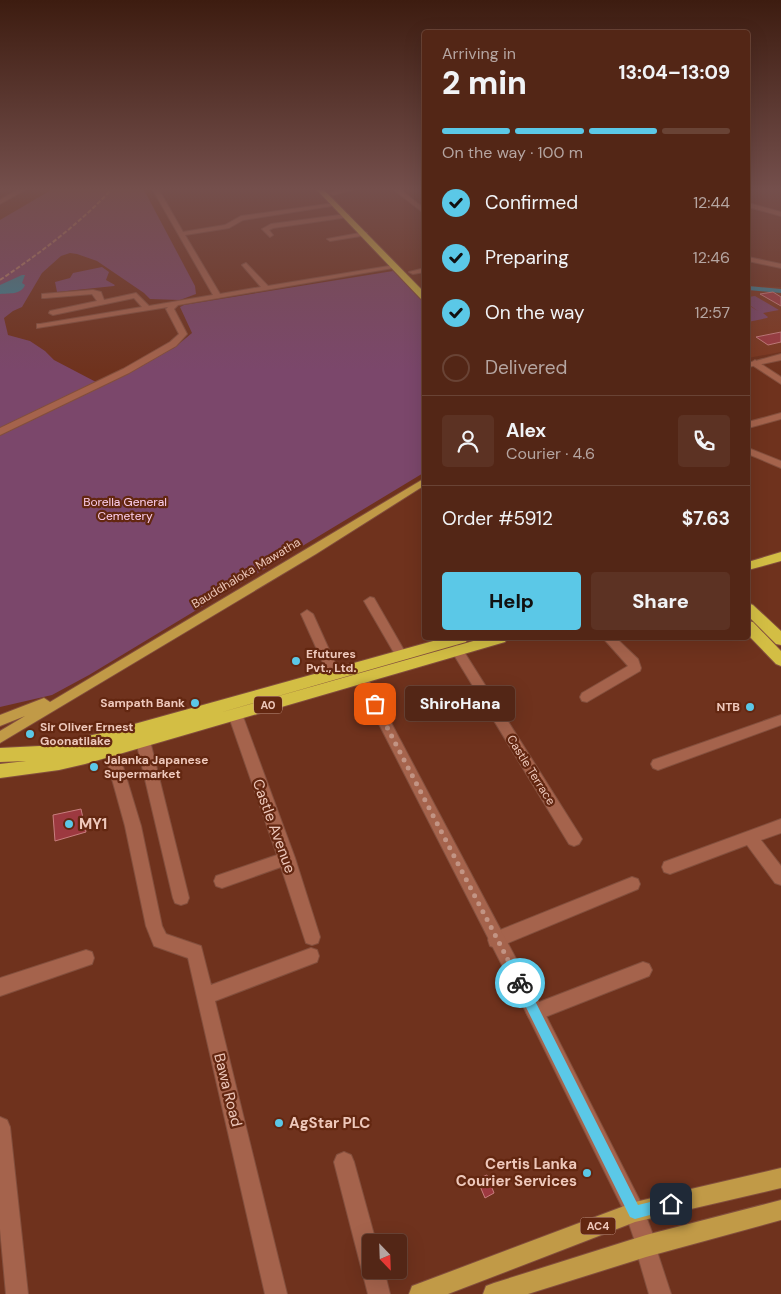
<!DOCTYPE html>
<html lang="en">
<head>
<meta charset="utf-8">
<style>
  :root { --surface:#532616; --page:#5c3223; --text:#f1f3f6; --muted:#b5a5a1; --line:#694335; --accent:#5bc8e7 }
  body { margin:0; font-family:"DM Sans",sans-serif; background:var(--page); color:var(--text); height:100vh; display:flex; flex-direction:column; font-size:19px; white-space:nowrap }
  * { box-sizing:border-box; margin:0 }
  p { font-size:16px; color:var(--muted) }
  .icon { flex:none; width:28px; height:28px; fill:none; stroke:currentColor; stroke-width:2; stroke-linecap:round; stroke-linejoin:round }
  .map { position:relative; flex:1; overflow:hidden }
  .sheet { position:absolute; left:422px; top:30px; width:328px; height:610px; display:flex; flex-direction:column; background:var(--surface); border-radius:5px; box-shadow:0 5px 20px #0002,0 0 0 1px var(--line) }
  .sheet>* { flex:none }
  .needle { width:32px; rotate:157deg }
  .tools { position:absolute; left:362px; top:1234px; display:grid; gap:10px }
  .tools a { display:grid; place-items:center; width:45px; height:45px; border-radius:5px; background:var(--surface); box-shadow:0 5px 20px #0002,0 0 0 1px var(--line); font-size:25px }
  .pin { position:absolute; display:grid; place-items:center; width:42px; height:42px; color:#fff; margin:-21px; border-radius:10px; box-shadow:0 2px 8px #0006 }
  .courier { position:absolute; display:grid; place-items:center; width:50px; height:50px; margin:-25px; border:4px solid #5bc8e7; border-radius:50%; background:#fff; color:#222; box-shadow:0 1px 6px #0007 }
  .bubble { position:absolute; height:35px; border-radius:5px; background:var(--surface); box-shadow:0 5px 20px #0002,0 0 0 1px var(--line); font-size:16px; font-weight:800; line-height:35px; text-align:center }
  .overview em { font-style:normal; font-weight:800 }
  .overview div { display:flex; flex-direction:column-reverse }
  .overview { display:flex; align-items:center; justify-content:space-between; height:85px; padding:0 20px }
  h1 { font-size:32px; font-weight:800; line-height:38px }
  .bar { display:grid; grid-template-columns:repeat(4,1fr); gap:8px 5px; align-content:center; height:60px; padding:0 20px }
  .bar i { height:6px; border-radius:4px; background:var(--line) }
  .bar .active { background:var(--accent) }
  .bar p { grid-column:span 4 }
  .line { display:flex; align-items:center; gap:12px; padding:0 20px; border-top:1px solid var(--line) }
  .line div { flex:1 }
  .round { display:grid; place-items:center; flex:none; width:52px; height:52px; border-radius:5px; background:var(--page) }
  ol { padding:0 20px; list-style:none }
  li { display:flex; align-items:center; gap:15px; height:55px }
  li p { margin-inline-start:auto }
  li .icon { padding:5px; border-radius:50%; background:var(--accent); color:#111; stroke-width:4 }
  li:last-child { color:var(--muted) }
  li i { width:28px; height:28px; border:2px solid var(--line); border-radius:50% }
  .action { display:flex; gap:10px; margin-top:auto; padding:10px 20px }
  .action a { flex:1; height:58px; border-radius:5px; background:var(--accent); color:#111; font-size:20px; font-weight:800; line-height:58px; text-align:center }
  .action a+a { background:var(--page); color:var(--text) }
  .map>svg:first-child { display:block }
</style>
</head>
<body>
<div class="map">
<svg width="781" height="1294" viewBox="0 0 781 1294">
  <rect width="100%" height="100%" fill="#6f321d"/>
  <path fill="#7d3820" d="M748,286L781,287V352L748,358Z"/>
  <path fill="#7b476b" d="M51,190H144L195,286L196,294L180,300L150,299L144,293L97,261L77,254L70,253L61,256L42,273L22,307L13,311L4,318L8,335L30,341L45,351L54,360L96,382L0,428V220Z
    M102,267L109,272L106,280L115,285L114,286L57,292L55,282L70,278L73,273Z
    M393,271L425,304V472L89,675L52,695L0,707V431L174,348L192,333L180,307L184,305Z
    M755,296L779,310L763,313L768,317L767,318L748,322V305L758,311L748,304V297Z"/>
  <path fill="#378197" d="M22,275H25L22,283L25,285C21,295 9,293 0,294V285Z"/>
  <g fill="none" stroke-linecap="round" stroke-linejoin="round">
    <path fill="#378197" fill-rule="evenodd" d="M748,286L781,289V293L748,290Z"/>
  </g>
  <path fill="#9d3940" stroke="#c87e7e" d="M773,292L781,297V306L760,294Z
    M781,332V342L768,345L756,337Z
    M81,809L86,832L55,841L53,815Z
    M487,1175L494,1193L485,1198L477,1179Z"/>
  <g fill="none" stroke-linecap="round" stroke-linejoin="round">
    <g stroke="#834f3d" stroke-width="2">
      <path id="street" d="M17,190H25L0,204V200Z
        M153,190H159L183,232L225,225L241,216L335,203L338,205L243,220L229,228L185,235L220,294L261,287L242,265L246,263L268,286L395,265L399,267L178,305L174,309L187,334L176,346L129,373L0,435V428L123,369L170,342L179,334L166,309L168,307L37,328V324H40L142,307L134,298L53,315L49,313L50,311L97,301L92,294L45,298H42V294L93,290L101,292L104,300L136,293L149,306L213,295Z
        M338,190H352L333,195L330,193Z
        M394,190H401L425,209V214Z
        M347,214L349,215V217L273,228L269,230L273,235L270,237L262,229L271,224Z
        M365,232L367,233V235L330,241L327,239Z
        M748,257L781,264V268L748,261Z
        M425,268V272L413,274L409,272Z
        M755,360L781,377V384L752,365L751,363Z
        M781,413V419L748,428V422Z
        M370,597L374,598L405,652L407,655L405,658H397L364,601Z
        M307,610L313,614L340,674L339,677H329L328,674L301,614Z
        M603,638H616L638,659L641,668L640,671L587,702L582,701L580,697L582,693L628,666Z
        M457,645L461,647L579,834L582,839L579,844L574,846L569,844L451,650L453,647Z
        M235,709L240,710L242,714L295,858L320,937L318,943L312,945L306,943L304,937L281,867L222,888L216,886L214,881L216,876L277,855L228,714L230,710Z
        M781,715V725L658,770L653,768L651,764L653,760Z
        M143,735L148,737L150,741L189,898L187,903L181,905L175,903L173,898L136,741L138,737Z
        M111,744L116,746L118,750L141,826L162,926L166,934L201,946L211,985L311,948L317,950L319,956L317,962L215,1001L287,1294H265L188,958L154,946L146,926L125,826L104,750L106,746Z
        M781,819V833L761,840L781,866V885L775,883L747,845L670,874L664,872L662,867L664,862Z
        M632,877L638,879L640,884L638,889L496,948L490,946L488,940L490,934Z
        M86,950L92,952L94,958L92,964L0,996V978Z
        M643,962L649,964L652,970L649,976L535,1021L529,1018L526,1012L529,1006Z
        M0,1117L7,1120L10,1127L28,1294H6L0,1229Z
        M344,1152L351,1155L354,1162L376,1242H371V1270H384L390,1294H368L334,1162L337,1155Z
        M646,1235L653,1239L671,1294H649L635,1246L639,1239Z"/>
    </g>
    <g stroke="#834f3d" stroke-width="2">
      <path id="secondary" d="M748,203L781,212V216L748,207Z
        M781,354V360L748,367V363Z
        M748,448L781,461V468L748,454Z
        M362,674L367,676L368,679L541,1006L642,1205L657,1246L653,1253L646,1257L639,1253L626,1215L529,1018L356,679L357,676Z"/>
    </g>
    <g stroke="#834f3d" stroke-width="2">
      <path id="primary" d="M425,478V485L316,554L0,743V731L25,716L0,726V715L44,698L50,702Z
        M781,1168V1188L635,1222L448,1294H409L412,1286L420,1283L635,1202Z
        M781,1200V1220L646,1257L528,1294H483L486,1286L494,1283L646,1235Z"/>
    </g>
    <g stroke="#834f3d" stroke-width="2">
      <path id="highway" d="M317,190H324L425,293V301L422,300Z
        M781,552V561L748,570V562Z
        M748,603L753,605L781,631V645L776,644L748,616Z
        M748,621L753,622L781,651V666L776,664L748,635Z
        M444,638H468L466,642L219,713L484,638H507L505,642L85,764L59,770L0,778V764L26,761L0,762V748L40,746L102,733Z"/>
    </g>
    <use href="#street" fill="#a5634c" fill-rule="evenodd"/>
    <use href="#secondary" fill="#a5634c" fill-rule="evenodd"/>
    <use href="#primary" fill="#c19a47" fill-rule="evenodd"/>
    <use href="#highway" fill="#d3be44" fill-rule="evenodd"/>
    <path stroke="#b28170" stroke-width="2" stroke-dasharray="4.5 2" stroke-linecap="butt" d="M0,280C40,253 78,225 111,190"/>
  </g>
  <linearGradient id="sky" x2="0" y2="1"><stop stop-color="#3d1c10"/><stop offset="0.51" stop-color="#744f4c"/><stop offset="1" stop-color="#744f4c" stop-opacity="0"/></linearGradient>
  <rect width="781" height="371" fill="url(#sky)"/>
  <path fill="#5bc8e7" d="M520,978L524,979L638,1205L671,1197L676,1199L678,1204L676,1208L635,1219L630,1217L516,987L514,983L516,979Z"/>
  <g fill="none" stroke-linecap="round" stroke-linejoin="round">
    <path stroke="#c29484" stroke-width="5" stroke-dasharray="0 9" d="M375,704L520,983"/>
  </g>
  <g fill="#5bc8e7" stroke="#632711" stroke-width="2">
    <circle cx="296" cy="661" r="5"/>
    <circle cx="195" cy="703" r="5"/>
    <circle cx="750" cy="707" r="5"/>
    <circle cx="30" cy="734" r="5"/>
    <circle cx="94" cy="767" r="5"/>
    <circle cx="69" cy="824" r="5"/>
    <circle cx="279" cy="1123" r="5"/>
    <circle cx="587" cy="1173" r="5"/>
  </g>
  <g text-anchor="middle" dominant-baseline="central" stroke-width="4.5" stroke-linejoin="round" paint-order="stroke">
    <g fill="#632711" stroke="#c49888" stroke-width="1">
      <rect x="254" y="696.5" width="28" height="17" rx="4"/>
      <rect x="580.5" y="1217.5" width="35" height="17" rx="4"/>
    </g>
    <g font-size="11" font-weight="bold" fill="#eec8bb">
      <text x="268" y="705">A0</text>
      <text x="598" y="1226">AC4</text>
    </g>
    <g font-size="12" fill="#fecfed" stroke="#632711">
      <text x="125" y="502">Borella General<tspan x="125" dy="14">Cemetery</tspan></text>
    </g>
    <g font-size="12" fill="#eec8bb" stroke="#632711">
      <text transform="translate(246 573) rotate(-31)">Bauddhaloka Mawatha</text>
      <text transform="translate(531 770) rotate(58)">Castle Terrace</text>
    </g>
    <g font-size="12" font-weight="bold" fill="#eec8bb" stroke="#632711" text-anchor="start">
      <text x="306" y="654">Efutures<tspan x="306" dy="14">Pvt., Ltd.</tspan></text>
      <text x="185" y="703" text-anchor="end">Sampath Bank</text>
      <text x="740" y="707" text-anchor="end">NTB</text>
      <text x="40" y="727">Sir Oliver Ernest<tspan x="40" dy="14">Goonatilake</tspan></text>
      <text x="104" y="760">Jalanka Japanese<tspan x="104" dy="14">Supermarket</tspan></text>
    </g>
    <g font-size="15" font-weight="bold" fill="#eec8bb" stroke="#632711" text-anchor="start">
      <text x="79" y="824">MY1</text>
      <text x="289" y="1123">AgStar PLC</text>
      <text x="577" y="1164" text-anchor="end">Certis Lanka<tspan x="577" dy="17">Courier Services</tspan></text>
    </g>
    <g font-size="15" fill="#eec8bb" stroke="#632711">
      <text transform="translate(274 826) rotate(70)">Castle Avenue</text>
      <text transform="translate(228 1090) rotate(76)">Bawa Road</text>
    </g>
  </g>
</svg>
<div class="tools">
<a><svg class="needle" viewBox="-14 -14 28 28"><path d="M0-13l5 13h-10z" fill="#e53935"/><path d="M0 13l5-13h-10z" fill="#b5a5a1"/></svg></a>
</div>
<div class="pin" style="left:375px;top:704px;background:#ea580c"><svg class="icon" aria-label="bag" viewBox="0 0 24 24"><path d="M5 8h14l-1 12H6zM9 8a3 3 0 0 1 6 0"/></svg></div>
<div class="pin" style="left:671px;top:1204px;background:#1f2937"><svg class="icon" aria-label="home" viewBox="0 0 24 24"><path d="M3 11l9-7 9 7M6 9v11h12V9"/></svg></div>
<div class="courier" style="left:520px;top:983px"><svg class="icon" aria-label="bike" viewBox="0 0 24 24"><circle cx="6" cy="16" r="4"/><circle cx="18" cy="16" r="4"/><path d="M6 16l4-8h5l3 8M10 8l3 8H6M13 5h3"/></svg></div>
<div class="bubble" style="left:405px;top:686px;width:110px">ShiroHana</div>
<section class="sheet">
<div class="overview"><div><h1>2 min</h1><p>Arriving in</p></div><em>13:04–13:09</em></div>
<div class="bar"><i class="active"></i><i class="active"></i><i class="active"></i><i></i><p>On the way · 100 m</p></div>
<ol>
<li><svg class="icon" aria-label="check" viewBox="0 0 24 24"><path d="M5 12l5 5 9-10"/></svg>Confirmed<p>12:44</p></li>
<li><svg class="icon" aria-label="check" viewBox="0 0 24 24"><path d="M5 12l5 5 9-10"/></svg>Preparing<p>12:46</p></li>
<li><svg class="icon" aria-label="check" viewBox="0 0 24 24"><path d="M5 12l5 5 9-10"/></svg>On the way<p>12:57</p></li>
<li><i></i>Delivered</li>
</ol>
<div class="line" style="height:90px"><a class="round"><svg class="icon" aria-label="person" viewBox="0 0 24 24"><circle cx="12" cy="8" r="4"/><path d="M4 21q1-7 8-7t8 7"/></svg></a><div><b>Alex</b><p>Courier · 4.6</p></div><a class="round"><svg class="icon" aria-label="phone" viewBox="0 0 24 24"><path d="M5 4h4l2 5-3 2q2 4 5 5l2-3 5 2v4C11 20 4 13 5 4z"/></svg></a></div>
<div class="line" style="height:65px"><div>Order #5912</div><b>$7.63</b></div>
<div class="action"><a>Help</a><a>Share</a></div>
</section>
</div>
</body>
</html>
